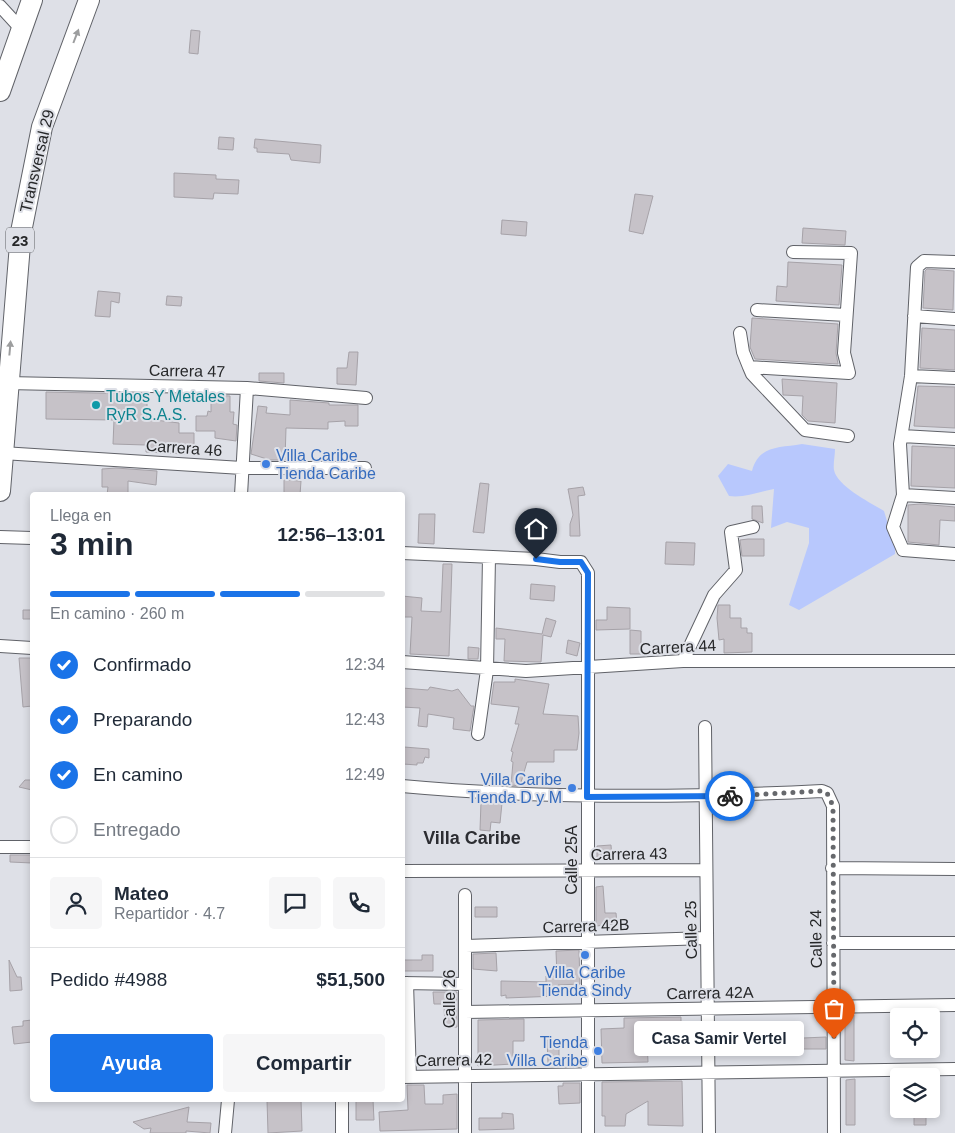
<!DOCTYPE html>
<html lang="es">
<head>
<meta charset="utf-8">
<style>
  :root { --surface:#fff; --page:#f6f6f7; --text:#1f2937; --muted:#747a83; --line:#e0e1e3; --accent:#1a73e8 }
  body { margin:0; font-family:Arial,sans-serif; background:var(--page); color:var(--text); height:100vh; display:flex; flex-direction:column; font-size:19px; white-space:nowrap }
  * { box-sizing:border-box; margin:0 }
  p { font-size:16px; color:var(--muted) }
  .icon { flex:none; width:28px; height:28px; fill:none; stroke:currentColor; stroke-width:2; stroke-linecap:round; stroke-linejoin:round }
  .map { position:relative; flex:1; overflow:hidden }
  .drawer { position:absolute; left:30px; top:492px; width:375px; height:610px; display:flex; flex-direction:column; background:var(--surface); border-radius:5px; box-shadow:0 2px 8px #0003 }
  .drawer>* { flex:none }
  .tools { position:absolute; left:890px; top:1008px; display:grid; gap:10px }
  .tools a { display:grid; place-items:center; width:50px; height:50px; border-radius:5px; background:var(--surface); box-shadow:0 2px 8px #0003; font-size:25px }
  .pin { position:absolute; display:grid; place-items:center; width:42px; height:42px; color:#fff; margin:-51px -21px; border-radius:50% 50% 50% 0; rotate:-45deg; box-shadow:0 0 5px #0007 }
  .pin .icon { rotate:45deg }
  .courier { position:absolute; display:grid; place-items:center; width:50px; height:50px; margin:-25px; border:4px solid #1a73e8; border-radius:50%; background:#fff; color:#222; box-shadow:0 1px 6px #0007 }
  .bubble { position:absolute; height:35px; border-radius:5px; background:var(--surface); box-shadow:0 2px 8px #0003; font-size:16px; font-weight:800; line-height:35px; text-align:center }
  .headline em { font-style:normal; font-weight:800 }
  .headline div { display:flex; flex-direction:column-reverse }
  .headline { display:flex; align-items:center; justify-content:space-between; height:85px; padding:0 20px }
  h1 { font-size:32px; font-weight:800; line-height:38px }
  .bar { display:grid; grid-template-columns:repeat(4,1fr); gap:8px 5px; align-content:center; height:60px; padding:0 20px }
  .bar i { height:6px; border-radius:4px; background:var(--line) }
  .bar .active { background:var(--accent) }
  .bar p { grid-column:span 4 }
  .line { display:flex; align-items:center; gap:12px; padding:0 20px; border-top:1px solid var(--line) }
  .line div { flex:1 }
  .round { display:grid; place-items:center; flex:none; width:52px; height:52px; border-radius:5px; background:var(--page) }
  ol { padding:0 20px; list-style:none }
  li { display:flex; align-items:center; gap:15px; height:55px }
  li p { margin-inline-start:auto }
  li .icon { padding:5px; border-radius:50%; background:var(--accent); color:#fff; stroke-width:4 }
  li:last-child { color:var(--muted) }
  li i { width:28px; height:28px; border:2px solid var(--line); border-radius:50% }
  .action { display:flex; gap:10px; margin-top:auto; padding:10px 20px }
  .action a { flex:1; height:58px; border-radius:5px; background:var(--accent); color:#fff; font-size:20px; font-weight:800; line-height:58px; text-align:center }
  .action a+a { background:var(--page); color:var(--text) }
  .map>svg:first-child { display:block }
</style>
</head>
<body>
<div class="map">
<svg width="955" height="1133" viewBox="0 0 955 1133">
  <rect width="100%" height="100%" fill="#dee0e7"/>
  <path fill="#b8c8fd" d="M802,444L835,449C835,456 833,464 834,470C837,486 871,503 884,511L895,548V554L799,610L789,605L809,543V528L787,522L771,528L774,489C759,492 744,498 729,496L718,476L728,464L752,471C759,445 779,448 802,444Z"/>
  <path fill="#c6c2c8" stroke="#a6a2a8" d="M191,30L200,31L198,54L189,53Z
    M219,137L234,138L233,150L218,149Z
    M255,139L321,145L320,163L291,160L289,154L257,152V148H254Z
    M174,173L216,175V179L239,180L238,194L214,193L213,199L174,197Z
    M635,194L653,196L643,234L629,231Z
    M502,220L527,222L526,236L501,234Z
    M803,228L846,231L845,245L802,243Z
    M788,262L842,265L839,305L776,301L777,286L787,287Z
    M927,269L954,271L953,310L923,308L925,271Z
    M98,291L120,293L119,303L111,301L110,317L95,316Z
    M167,296L182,297L181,306L166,305Z
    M752,318L838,324L836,353L838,364L755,359L750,347Z
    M922,328L955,330V370L920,368Z
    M349,352H358L356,385L337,384V368H347Z
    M259,373H284V383L259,381Z
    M782,379L837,383L835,423L808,421L802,415L803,396L783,395Z
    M918,386L955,387V428L914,426Z
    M46,392L147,394V419L179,423V433H194V447H185V454L146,452V445L113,444L114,420L46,419Z
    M211,395L230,396V412H234L233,424L237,425L236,441L215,438V431H196V416H207L208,411L211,412Z
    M290,400L329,403V405H358V426H345V421L328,422V429L286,428L285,460H270L251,454L258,406L267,407L266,413L290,415Z
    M912,446L955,448V488L911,486Z
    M116,468L157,471L156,485L128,481V495H107L108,487H102V469Z
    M284,480L301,481L300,495H284Z
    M480,483L489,484L484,533L473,532Z
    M583,487L585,495L578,496L580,536H570V524L573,515L568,489Z
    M920,504L955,507V521L940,520L939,545L908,542V505Z
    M752,506H762L763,523L752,519Z
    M419,514H435L434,544L418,543Z
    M748,539H764V556H742L740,540Z
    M666,542L695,543L694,565L665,564Z
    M443,564H452L449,656L410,654L412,617H402V596L422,598L421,611L441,612Z
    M531,584L555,586L554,601L530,599Z
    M718,605H730V618H741V628H747V633H752V652L724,653V639L719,640L717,618Z
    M607,607L630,608V629L596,630V620H607Z
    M23,610H32V619H23Z
    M546,618L556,621L551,637L543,635L541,662L504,661L505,639H496V628L542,634Z
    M630,630L641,631V654H630Z
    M568,640L580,643L577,656L566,653Z
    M468,647L479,648L478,659H468Z
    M19,658H32V706L23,707Z
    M515,679L549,684L543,714L578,716L579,733L577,750H554V762H527L520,786L511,785L513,762L511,761L513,752L511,751L519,724H515L519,707L491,704L494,682H515Z
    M430,687L452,691L458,689L471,706H474L470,731L453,729L454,718L428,714L427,727L418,726L420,708L402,707V688L428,690Z
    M404,747L429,749V758L425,757L423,763H417V765L403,764Z
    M25,780H32V790L19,787Z
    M481,802L502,803L500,823L491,822L490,831L480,830Z
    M611,845L612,859H597V846Z
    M10,855H32V863L10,862Z
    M603,886L605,913H616L617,924L596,926V887Z
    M475,907H497V917H475Z
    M579,950L580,984L558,985V996L506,998V995L501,996V981L546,982V976H557L556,951Z
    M496,953L497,971L473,969V954Z
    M422,955H433V971H402V960H422Z
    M9,960L17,977H21L22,990L10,991Z
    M433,992H457V1027L445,1028L444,1004H434Z
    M845,1015H854V1061L845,1060Z
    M681,1017V1029H670V1039L647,1040L648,1062L602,1063L601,1029L624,1028V1018Z
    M524,1019V1041H513V1064L478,1066V1020Z
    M32,1020V1042L14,1044L12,1027L23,1026V1021Z
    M826,1037V1049H803V1038Z
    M722,1039H738V1050H722Z
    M547,1040H559V1062L548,1063Z
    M855,1079V1125H846V1080Z
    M682,1081L683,1126L648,1125V1101L626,1114L625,1126H605V1116H602V1082Z
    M563,1083H580V1103L559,1104L558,1086H563Z
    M407,1085H424L425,1104H443V1095L457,1094V1129L380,1131L379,1112L408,1110Z
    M267,1100H301L302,1131L268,1133Z
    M356,1100H373L374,1120H356Z
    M189,1107L187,1122L211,1123L210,1133L186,1131V1133H150L151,1128L144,1129L133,1122Z
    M502,1113L513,1114L514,1129L479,1130V1118H502Z
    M914,1116H926V1125H914Z"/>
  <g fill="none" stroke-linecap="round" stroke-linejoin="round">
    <g stroke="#606268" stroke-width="14">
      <path id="minor" d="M0,6L23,31
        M955,262L924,261L917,267L911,376L900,444L903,495L893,527L903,550L955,554
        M757,310L846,315
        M914,316L955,319
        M740,333L743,352L749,367L849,373L844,353L851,253L793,252
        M749,367L752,374L805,430L848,436
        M911,376L955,378
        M7,383L247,388L366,398
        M902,436L955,439
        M2,453L242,468H365
        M241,495L247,388
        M903,495L955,498
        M0,537L32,538
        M402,553L536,559L560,562H581L588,573V1133
        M0,646L32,648
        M683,661L714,595L736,570L731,532L753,527
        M402,662L526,671L683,661H955
        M705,727L709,1133
        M478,734L487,670L489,557
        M402,786C543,799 681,798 822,791L827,793L833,806L834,1133
        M0,847H32
        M832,868L955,869
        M402,871L706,870
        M833,943H955
        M466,946L707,938
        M402,983L465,984
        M407,983L410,1077
        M465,1012L955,1005
        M402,1077L955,1069
        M225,1133L228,1100
        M342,1133V1100
        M465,1133V895"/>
    </g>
    <g stroke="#606268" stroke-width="22">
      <path id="trunk" d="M0,91L32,0
        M0,491L21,232L42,127L89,0"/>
    </g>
    <use href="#minor" stroke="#fff" stroke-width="12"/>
    <use href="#trunk" stroke="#fff" stroke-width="20"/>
  </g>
  <defs><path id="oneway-solid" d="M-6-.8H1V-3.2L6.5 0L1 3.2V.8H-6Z" transform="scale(1.25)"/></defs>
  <g fill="#9d9e9f">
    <use href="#oneway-solid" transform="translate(76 36) rotate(-69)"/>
    <use href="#oneway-solid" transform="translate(10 348) rotate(-85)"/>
  </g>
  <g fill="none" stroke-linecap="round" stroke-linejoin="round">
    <path stroke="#66686c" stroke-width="5" stroke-dasharray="0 9" d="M730,796L822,791L827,793L833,806L834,1039"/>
    <path stroke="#1a73e8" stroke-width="6" d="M536,559L560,562H581L588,573L587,797L730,796"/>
  </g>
  <circle fill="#0f9aa8" stroke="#dee0e7" stroke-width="2" cx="96" cy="405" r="5"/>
  <g fill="#3f7fe0" stroke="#dee0e7" stroke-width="2">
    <circle cx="266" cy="464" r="5"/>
    <circle cx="572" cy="788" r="5"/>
    <circle cx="585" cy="955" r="5"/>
    <circle cx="598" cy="1051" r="5"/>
  </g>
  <g text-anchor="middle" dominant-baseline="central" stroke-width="4" stroke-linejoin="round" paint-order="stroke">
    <rect fill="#dee0e7" stroke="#5d5e62" stroke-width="1" x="6" y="227.5" width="28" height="25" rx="4"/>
    <g font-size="15" font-weight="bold" fill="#262729">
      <text x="20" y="240">23</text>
    </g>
    <g font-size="16" fill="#262729" stroke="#dee0e7">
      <text transform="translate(37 161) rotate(-77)">Transversal 29</text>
      <text transform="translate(187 371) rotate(1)">Carrera 47</text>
      <text transform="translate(184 448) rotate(4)">Carrera 46</text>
      <text transform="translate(678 647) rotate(-3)">Carrera 44</text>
      <text transform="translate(629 854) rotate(-1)">Carrera 43</text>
      <text transform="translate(571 860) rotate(-90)">Calle 25A</text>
      <text transform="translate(586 926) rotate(-2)">Carrera 42B</text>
      <text transform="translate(691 930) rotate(-91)">Calle 25</text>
      <text transform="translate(816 939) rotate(-91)">Calle 24</text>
      <text transform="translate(710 993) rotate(-1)">Carrera 42A</text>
      <text transform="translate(449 999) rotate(-90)">Calle 26</text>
      <text transform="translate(454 1060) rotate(-1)">Carrera 42</text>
    </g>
    <g font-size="16" fill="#0d838f" stroke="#dee0e7" text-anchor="start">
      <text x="106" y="396">Tubos Y Metales<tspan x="106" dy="18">RyR S.A.S.</tspan></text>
    </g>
    <g font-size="16" fill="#366cbe" stroke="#dee0e7" text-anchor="end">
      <text x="276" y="455" text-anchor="start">Villa Caribe<tspan x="276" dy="18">Tienda Caribe</tspan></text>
      <text x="562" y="779">Villa Caribe<tspan x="562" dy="18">Tienda D y M</tspan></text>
      <text x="585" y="972" text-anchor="middle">Villa Caribe<tspan x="585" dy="18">Tienda Sindy</tspan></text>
      <text x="588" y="1042">Tienda<tspan x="588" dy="18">Villa Caribe</tspan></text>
    </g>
    <g font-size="18" font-weight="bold" fill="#2c2d32" stroke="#dee0e7">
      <text x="472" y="838">Villa Caribe</text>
    </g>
  </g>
</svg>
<div class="tools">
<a><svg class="icon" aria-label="locate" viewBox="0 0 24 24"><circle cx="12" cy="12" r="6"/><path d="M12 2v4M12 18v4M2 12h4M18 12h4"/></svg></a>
<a><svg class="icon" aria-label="layers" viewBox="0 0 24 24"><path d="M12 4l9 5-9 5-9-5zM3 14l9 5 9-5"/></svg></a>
</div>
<div class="pin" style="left:834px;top:1039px;background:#ea580c"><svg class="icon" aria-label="bag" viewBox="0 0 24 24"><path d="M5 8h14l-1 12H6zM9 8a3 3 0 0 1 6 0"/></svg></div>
<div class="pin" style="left:536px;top:559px;background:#1f2937"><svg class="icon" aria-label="home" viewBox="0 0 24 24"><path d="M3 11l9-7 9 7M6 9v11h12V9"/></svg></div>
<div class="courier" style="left:730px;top:796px"><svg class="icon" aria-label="bike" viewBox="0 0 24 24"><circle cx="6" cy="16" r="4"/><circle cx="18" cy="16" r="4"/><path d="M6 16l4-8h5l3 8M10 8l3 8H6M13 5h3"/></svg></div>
<div class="bubble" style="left:634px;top:1021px;width:170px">Casa Samir Vertel</div>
<section class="drawer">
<div class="headline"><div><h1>3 min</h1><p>Llega en</p></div><em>12:56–13:01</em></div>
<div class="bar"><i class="active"></i><i class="active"></i><i class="active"></i><i></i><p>En camino · 260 m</p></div>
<ol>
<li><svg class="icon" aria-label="check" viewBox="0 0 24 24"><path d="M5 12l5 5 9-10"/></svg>Confirmado<p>12:34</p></li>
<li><svg class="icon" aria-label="check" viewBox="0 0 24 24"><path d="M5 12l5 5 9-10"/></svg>Preparando<p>12:43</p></li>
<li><svg class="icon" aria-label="check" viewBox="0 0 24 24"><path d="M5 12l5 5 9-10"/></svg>En camino<p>12:49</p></li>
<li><i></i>Entregado</li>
</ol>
<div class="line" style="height:90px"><a class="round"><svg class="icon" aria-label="person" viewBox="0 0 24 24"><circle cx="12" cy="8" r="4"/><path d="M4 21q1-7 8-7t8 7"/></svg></a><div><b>Mateo</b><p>Repartidor · 4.7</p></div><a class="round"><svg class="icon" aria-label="chat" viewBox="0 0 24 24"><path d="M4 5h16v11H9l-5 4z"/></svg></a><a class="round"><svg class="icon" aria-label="phone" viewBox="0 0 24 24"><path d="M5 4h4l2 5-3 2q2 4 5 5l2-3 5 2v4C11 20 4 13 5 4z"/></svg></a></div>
<div class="line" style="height:65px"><div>Pedido #4988</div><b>$51,500</b></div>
<div class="action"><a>Ayuda</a><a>Compartir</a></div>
</section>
</div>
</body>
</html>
